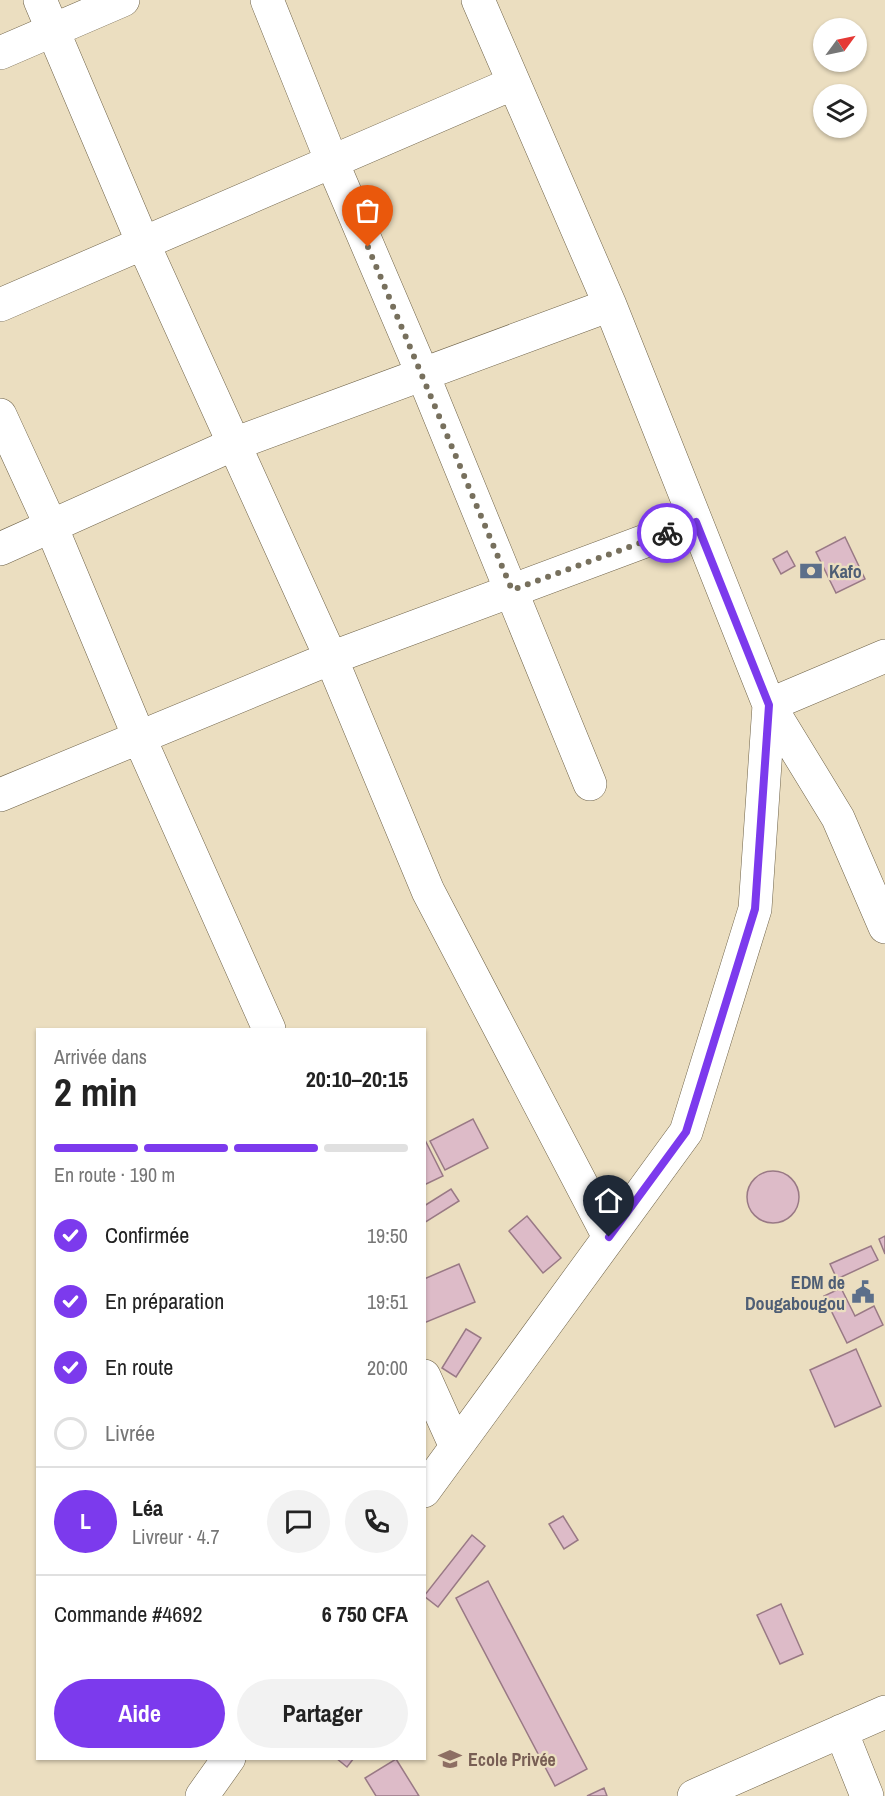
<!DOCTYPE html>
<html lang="fr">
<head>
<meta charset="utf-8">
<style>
  :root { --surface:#fff; --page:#f2f2f2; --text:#222; --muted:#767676; --line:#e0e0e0; --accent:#7c3aed }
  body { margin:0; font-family:"Archivo Narrow",sans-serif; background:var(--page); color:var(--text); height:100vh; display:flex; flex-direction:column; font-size:22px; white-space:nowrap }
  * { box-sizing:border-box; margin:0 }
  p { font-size:20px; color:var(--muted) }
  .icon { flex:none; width:33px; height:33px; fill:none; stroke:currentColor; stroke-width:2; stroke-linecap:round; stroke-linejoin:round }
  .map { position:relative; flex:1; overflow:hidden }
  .sheet { position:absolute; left:36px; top:1028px; width:390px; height:732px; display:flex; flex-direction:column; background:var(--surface); border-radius:0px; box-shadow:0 2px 4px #0004 }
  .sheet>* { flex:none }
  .needle { width:39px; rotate:57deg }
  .controls { position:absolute; left:813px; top:18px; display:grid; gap:12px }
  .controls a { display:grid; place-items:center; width:54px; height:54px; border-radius:50%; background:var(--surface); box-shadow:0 2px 4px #0004; font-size:30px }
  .pin { position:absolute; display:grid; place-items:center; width:51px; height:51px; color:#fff; margin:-62px -26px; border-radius:50% 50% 50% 0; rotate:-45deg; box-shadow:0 0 6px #0007 }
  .pin .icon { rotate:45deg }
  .courier { position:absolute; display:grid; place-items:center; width:60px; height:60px; margin:-30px; border:4px solid #7c3aed; border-radius:50%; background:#fff; color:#222; box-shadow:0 2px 8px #0007 }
  .headline em { font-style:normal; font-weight:800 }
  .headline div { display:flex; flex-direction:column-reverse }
  .headline { display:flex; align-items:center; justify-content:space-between; height:102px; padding:0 18px }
  h1 { font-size:39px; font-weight:800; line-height:45px }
  .bar { display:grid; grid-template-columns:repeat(4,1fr); gap:9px 6px; align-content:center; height:72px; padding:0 18px }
  .bar i { height:8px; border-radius:4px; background:var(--line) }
  .bar .active { background:var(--accent) }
  .bar p { grid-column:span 4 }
  .line { display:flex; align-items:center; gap:15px; padding:0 18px; border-top:2px solid var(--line) }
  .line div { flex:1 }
  .round { display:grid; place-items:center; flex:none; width:63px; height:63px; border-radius:32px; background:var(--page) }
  ol { padding:0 18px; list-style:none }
  li { display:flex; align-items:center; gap:18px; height:66px }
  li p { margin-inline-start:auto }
  li .icon { padding:6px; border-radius:50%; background:var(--accent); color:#fff; stroke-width:4 }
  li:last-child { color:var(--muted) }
  li i { width:33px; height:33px; border:3px solid var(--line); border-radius:50% }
  .button { display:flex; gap:12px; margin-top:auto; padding:12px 18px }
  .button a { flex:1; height:69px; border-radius:36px; background:var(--accent); color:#fff; font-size:24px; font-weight:800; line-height:69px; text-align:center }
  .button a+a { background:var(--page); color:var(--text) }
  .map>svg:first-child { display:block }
</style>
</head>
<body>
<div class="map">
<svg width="885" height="1796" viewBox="0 0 885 1796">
  <rect width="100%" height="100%" fill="#ebdec0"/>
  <path fill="#ddbbc8" stroke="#997985" stroke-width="1.5" d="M845,537L865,579L836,593L816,552Z
    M787,551L795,566L781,574L773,559Z
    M473,1119L488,1148L445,1170L430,1141Z
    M424,1138L443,1176L424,1185Z
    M747 1197a26 26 0 1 1 52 0a26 26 0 1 1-52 0Z
    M451,1189L459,1201L424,1223V1206Z
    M527,1216L561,1258L543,1273L509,1231Z
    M885,1236V1254L879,1239Z
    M871,1246L878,1260L837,1279L830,1264Z
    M459,1264L475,1302L424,1323V1279Z
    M841,1288L855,1316L874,1306L883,1325L847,1343L824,1296Z
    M466,1329L481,1338L456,1377L442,1368Z
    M856,1349L881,1406L835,1427L810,1370Z
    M563,1516L578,1540L564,1549L549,1524Z
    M472,1535L485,1546L438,1607L424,1596Z
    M488,1581L587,1769L555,1786L456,1598Z
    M781,1604L803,1654L780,1664L757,1615Z
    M336,1758H354L347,1767Z
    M396,1759L419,1796H376L365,1778Z
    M604,1788L607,1796H587Z"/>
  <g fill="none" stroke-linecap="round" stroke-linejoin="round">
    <g stroke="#6e6248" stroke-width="34">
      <path id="minor" d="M40,0L143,243L331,658L428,891L609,1237
        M267,0L332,162L423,375L590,784
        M478,0L610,305L769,705L838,818L885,927
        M0,53L123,0
        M0,305L514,83
        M0,415L51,526L139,737L269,1029
        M0,549L234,444L610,305
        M769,705L885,656
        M0,795L331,658L696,522
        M424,1376L456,1447
        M424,1491L686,1132L755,909L769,705
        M841,1731L867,1796
        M202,1796L229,1758
        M694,1796L885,1712"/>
    </g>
    <use href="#minor" stroke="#fff" stroke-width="33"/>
  </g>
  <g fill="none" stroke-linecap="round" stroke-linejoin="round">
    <path stroke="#77705d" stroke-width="6" stroke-dasharray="0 10.8" d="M368,247L512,590L667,533"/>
    <path stroke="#7c3aed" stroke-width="8" d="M609,1237L686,1132L755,909L769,705L696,522L667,533"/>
  </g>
  <defs>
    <g id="bank-bare" transform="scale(1.8)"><path d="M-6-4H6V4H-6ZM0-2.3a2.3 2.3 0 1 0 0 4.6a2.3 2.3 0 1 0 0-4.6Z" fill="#5c6f8a" stroke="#ebdec0" stroke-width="2.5" paint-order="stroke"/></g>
    <g id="civic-bare" transform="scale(1.8)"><path d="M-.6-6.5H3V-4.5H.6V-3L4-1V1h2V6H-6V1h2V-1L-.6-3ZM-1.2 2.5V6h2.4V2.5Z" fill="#5c6f8a" stroke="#ebdec0" stroke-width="2.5" paint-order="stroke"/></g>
    <g id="school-bare" transform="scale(1.8)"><path d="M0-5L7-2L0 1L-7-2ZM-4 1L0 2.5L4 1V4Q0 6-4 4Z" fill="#8d6e63" stroke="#ebdec0" stroke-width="2.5" paint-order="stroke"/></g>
  </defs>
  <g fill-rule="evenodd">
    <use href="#bank-bare" x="811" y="571"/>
    <use href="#civic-bare" x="863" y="1292"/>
    <use href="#school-bare" x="450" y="1759"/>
  </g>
  <g text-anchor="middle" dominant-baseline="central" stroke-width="4.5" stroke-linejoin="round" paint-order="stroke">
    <g font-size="18" font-weight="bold" fill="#4e5e75" stroke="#ebdec0" text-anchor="start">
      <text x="829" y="571">Kafo</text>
      <text x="845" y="1282" text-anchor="end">EDM de<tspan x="845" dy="21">Dougabougou</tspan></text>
    </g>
    <g font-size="18" font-weight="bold" fill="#785e54" stroke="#ebdec0" text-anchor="start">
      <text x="468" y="1759">Ecole Privée</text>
    </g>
  </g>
</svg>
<div class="controls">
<a><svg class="needle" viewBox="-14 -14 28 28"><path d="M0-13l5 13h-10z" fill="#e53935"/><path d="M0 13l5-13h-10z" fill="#767676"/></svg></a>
<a><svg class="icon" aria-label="layers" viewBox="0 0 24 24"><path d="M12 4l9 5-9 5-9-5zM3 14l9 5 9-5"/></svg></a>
</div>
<div class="pin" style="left:368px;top:247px;background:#ea580c"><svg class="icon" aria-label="bag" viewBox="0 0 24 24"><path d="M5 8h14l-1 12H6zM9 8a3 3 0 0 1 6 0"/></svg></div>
<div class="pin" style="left:609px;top:1237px;background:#1f2937"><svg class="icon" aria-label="home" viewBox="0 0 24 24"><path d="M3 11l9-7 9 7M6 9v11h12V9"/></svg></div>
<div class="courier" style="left:667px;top:533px"><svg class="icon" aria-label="bike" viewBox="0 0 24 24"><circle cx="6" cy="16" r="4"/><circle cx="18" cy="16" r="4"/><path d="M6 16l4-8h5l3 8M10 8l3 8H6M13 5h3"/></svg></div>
<section class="sheet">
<div class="headline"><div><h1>2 min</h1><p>Arrivée dans</p></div><em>20:10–20:15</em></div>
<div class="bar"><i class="active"></i><i class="active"></i><i class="active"></i><i></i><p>En route · 190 m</p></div>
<ol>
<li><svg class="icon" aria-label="check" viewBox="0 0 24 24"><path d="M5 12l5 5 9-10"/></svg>Confirmée<p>19:50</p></li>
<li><svg class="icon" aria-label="check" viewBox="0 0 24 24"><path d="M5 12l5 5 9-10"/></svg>En préparation<p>19:51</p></li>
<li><svg class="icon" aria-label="check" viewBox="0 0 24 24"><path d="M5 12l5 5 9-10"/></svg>En route<p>20:00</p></li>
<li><i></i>Livrée</li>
</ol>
<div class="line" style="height:108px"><b class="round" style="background:var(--accent);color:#fff">L</b><div><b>Léa</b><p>Livreur · 4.7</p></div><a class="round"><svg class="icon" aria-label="chat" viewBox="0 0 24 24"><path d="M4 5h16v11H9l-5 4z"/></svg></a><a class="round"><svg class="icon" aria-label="phone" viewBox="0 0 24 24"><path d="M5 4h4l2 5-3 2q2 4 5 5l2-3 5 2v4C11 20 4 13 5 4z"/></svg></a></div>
<div class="line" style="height:78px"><div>Commande #4692</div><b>6 750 CFA</b></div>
<div class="button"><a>Aide</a><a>Partager</a></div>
</section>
</div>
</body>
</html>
